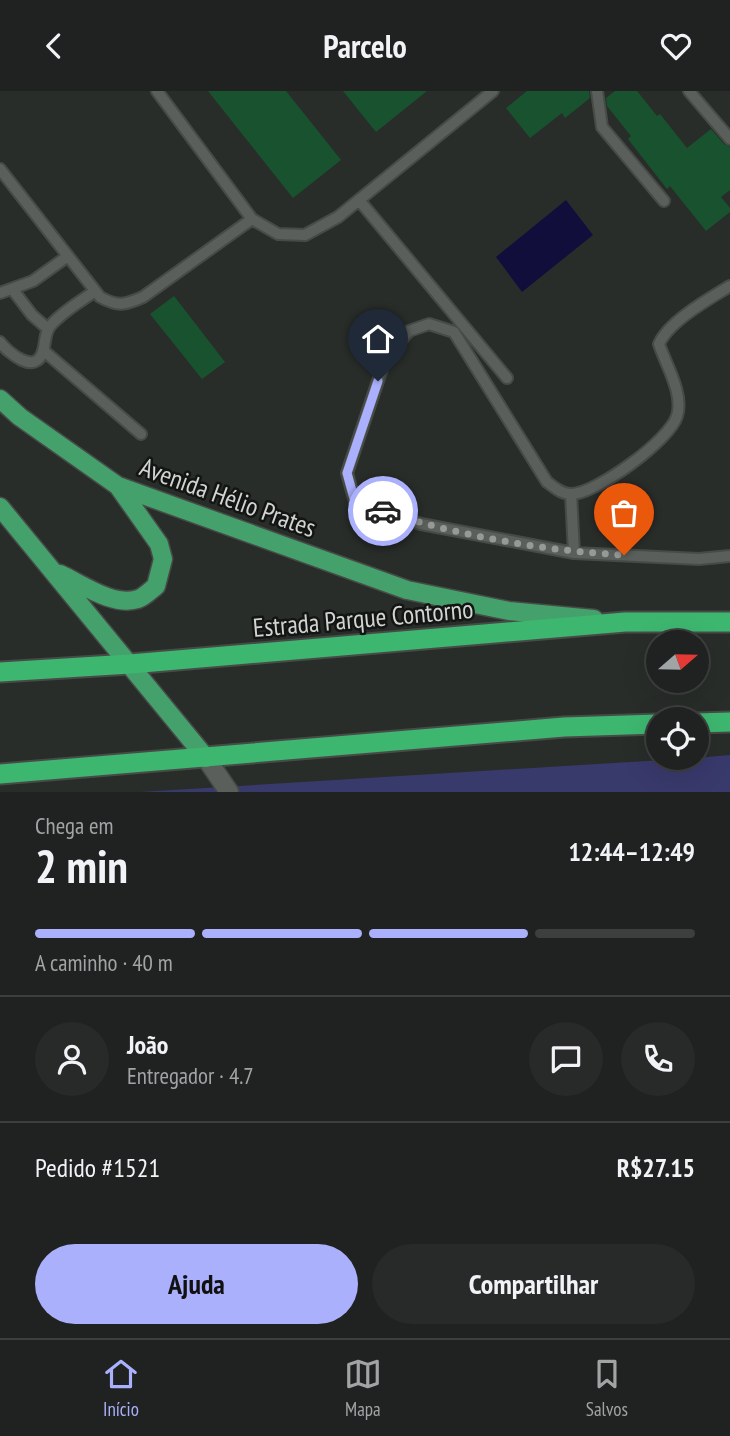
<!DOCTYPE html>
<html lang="pt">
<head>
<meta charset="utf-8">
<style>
  :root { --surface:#1f2220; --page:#272a29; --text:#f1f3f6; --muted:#a1a4a5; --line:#3c3f3e; --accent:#aab0fb }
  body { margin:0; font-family:"PT Sans Narrow",sans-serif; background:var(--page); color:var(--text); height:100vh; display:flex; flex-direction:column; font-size:26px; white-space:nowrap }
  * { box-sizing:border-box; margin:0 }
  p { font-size:23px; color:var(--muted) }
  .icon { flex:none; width:38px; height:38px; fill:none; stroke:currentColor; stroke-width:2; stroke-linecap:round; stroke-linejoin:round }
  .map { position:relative; height:701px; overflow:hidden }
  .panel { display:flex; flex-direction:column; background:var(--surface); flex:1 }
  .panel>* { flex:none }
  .needle { width:46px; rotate:70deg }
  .buttons { position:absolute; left:646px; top:539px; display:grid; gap:14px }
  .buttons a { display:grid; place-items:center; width:63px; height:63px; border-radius:50%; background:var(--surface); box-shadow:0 7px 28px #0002,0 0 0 2px var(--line); font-size:35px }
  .pin { position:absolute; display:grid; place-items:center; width:60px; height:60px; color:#fff; margin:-72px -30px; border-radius:50% 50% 50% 0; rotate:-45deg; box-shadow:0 0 7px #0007 }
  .pin .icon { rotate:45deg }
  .courier { position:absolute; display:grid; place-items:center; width:70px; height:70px; margin:-35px; border:5px solid #aab0fb; border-radius:50%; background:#fff; color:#222; box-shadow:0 2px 9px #0007 }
  .headline em { font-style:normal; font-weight:700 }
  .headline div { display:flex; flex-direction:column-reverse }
  .headline { display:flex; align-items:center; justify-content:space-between; height:119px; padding:0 35px }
  h1 { font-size:46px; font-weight:700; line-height:52px }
  .bar { display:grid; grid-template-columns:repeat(4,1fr); gap:10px 7px; align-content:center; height:84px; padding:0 35px }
  .bar i { height:9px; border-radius:5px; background:var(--line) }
  .bar .current { background:var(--accent) }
  .bar p { grid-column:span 4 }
  .line { display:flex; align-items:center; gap:18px; padding:0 35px; border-top:2px solid var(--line) }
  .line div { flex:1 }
  .round { display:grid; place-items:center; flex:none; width:74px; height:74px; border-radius:37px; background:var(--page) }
  .button { display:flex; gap:14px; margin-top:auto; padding:14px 35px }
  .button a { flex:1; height:80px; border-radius:42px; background:var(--accent); color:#111; font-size:28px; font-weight:700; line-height:80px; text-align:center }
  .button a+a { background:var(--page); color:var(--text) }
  header { display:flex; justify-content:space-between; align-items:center; height:91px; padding:0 35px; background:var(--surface); font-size:32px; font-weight:700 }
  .tab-bar { display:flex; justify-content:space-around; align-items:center; height:98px; border-top:2px solid var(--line); background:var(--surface); font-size:19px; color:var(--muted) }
  .tab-bar a { display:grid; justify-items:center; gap:4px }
  .tab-bar .current { color:var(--accent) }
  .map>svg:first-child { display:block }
</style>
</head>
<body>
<header><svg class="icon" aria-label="back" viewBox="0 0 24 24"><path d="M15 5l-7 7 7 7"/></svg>Parcelo<svg class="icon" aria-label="heart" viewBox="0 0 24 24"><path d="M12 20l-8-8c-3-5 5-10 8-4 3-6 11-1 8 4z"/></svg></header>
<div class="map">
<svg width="730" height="701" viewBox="0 0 730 701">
  <rect width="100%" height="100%" fill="#292d2a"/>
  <path fill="#393a6c" d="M730,664V701H140L696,667Z"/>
  <path fill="#120e3c" d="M566,109L593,144L522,201L496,166Z"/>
  <path fill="#19522e" d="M208,0H286L341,69L293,107Z
    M343,0H427L376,41Z
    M527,0H589L590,7L565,27L562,22L530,47L506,17Z
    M615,0H637L657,25L660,23L687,57L711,38L724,53L730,56V99L721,106L730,117V121L706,140L670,95L667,98L628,48L631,45L607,15L606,7Z
    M174,205L225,271L202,288L150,223Z"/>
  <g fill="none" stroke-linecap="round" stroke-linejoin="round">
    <g stroke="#474b48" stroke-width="14">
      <path id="service" d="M157,0L252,128L278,143L305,144L338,126L493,0
        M597,0L602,36L664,110
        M689,0L730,48
        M0,78L100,206C118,216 125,214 143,206L252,128
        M359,109L507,287
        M730,195C709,208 669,230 659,253C666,274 684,303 677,325C670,349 596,403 571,403C561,403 554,396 547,391L454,241L429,233L409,240L386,266L347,382L355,411L421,433L574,462L699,468L730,465
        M13,199L32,224L47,237
        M0,202L33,190L68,165
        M0,251C8,262 36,285 43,260C46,251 44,242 51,234C63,220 80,211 95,200
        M44,260L141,343
        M571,403L574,462"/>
    </g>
    <g stroke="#474b48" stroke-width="21">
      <path id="tertiary" d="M206,667L229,701"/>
    </g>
    <g stroke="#474b48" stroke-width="21">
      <path id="primary" d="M0,308L20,326L118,395L407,499L509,520L594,528
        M0,416L206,667
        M60,483C82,493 113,516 138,508C144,506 151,499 156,495L163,468L159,453L118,395"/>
    </g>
    <g stroke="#474b48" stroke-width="23">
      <path id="trunk" d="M0,581L130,573L625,531H730
        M696,632L730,631
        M0,683L564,636L658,633"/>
    </g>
    <use href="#service" stroke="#5a5f5b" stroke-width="10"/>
    <use href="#tertiary" stroke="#5a5f5b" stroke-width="18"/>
    <use href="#primary" stroke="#44a16b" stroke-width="18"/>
    <use href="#trunk" stroke="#3db770" stroke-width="19"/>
  </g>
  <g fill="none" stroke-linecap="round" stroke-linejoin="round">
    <path stroke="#969a97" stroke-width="7" stroke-dasharray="0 12.6" d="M383,420C458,445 546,460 624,464"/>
    <path stroke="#aab0fb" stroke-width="9" d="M378,290L347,382L355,411L383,420"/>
  </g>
  <g text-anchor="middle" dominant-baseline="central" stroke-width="5" stroke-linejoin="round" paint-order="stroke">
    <g font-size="26" fill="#d1d4d2" stroke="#131513">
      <text transform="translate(228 406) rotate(20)">Avenida Hélio Prates</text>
      <text transform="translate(363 527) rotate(-5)">Estrada Parque Contorno</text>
    </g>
  </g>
</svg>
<div class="buttons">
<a><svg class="needle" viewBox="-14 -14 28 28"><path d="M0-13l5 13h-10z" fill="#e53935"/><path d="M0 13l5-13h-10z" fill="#a1a4a5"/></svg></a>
<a><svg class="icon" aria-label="locate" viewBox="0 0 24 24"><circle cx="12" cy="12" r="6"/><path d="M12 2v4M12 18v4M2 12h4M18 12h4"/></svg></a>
</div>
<div class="pin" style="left:624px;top:464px;background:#ea580c"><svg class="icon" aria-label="bag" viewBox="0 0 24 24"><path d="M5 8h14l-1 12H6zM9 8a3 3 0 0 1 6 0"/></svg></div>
<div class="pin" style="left:378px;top:290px;background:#1f2937"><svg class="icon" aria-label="home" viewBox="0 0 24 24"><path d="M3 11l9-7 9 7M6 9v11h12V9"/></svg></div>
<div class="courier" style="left:383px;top:420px"><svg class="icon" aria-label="car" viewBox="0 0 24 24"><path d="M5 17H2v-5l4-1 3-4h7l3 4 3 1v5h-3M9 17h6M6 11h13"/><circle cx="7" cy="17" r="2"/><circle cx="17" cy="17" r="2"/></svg></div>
</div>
<section class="panel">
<div class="headline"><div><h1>2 min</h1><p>Chega em</p></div><em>12:44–12:49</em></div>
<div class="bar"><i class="current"></i><i class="current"></i><i class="current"></i><i></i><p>A caminho · 40 m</p></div>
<div class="line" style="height:126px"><a class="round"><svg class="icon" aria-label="person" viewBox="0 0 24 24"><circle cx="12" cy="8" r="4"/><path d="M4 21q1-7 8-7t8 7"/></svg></a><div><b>João</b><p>Entregador · 4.7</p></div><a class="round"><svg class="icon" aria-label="chat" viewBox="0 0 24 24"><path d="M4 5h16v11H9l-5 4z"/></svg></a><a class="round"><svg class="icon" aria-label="phone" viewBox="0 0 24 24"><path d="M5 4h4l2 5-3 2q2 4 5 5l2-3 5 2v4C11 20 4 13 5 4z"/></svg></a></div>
<div class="line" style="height:91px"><div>Pedido #1521</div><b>R$27.15</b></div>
<div class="button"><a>Ajuda</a><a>Compartilhar</a></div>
</section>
<nav class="tab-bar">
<a class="current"><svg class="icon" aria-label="home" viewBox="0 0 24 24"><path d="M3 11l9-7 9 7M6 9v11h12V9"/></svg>Início</a>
<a><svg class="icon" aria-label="map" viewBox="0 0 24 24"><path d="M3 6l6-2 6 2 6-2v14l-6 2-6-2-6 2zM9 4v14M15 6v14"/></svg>Mapa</a>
<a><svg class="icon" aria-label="saved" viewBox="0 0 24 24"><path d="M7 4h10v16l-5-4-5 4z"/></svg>Salvos</a>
</nav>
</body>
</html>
